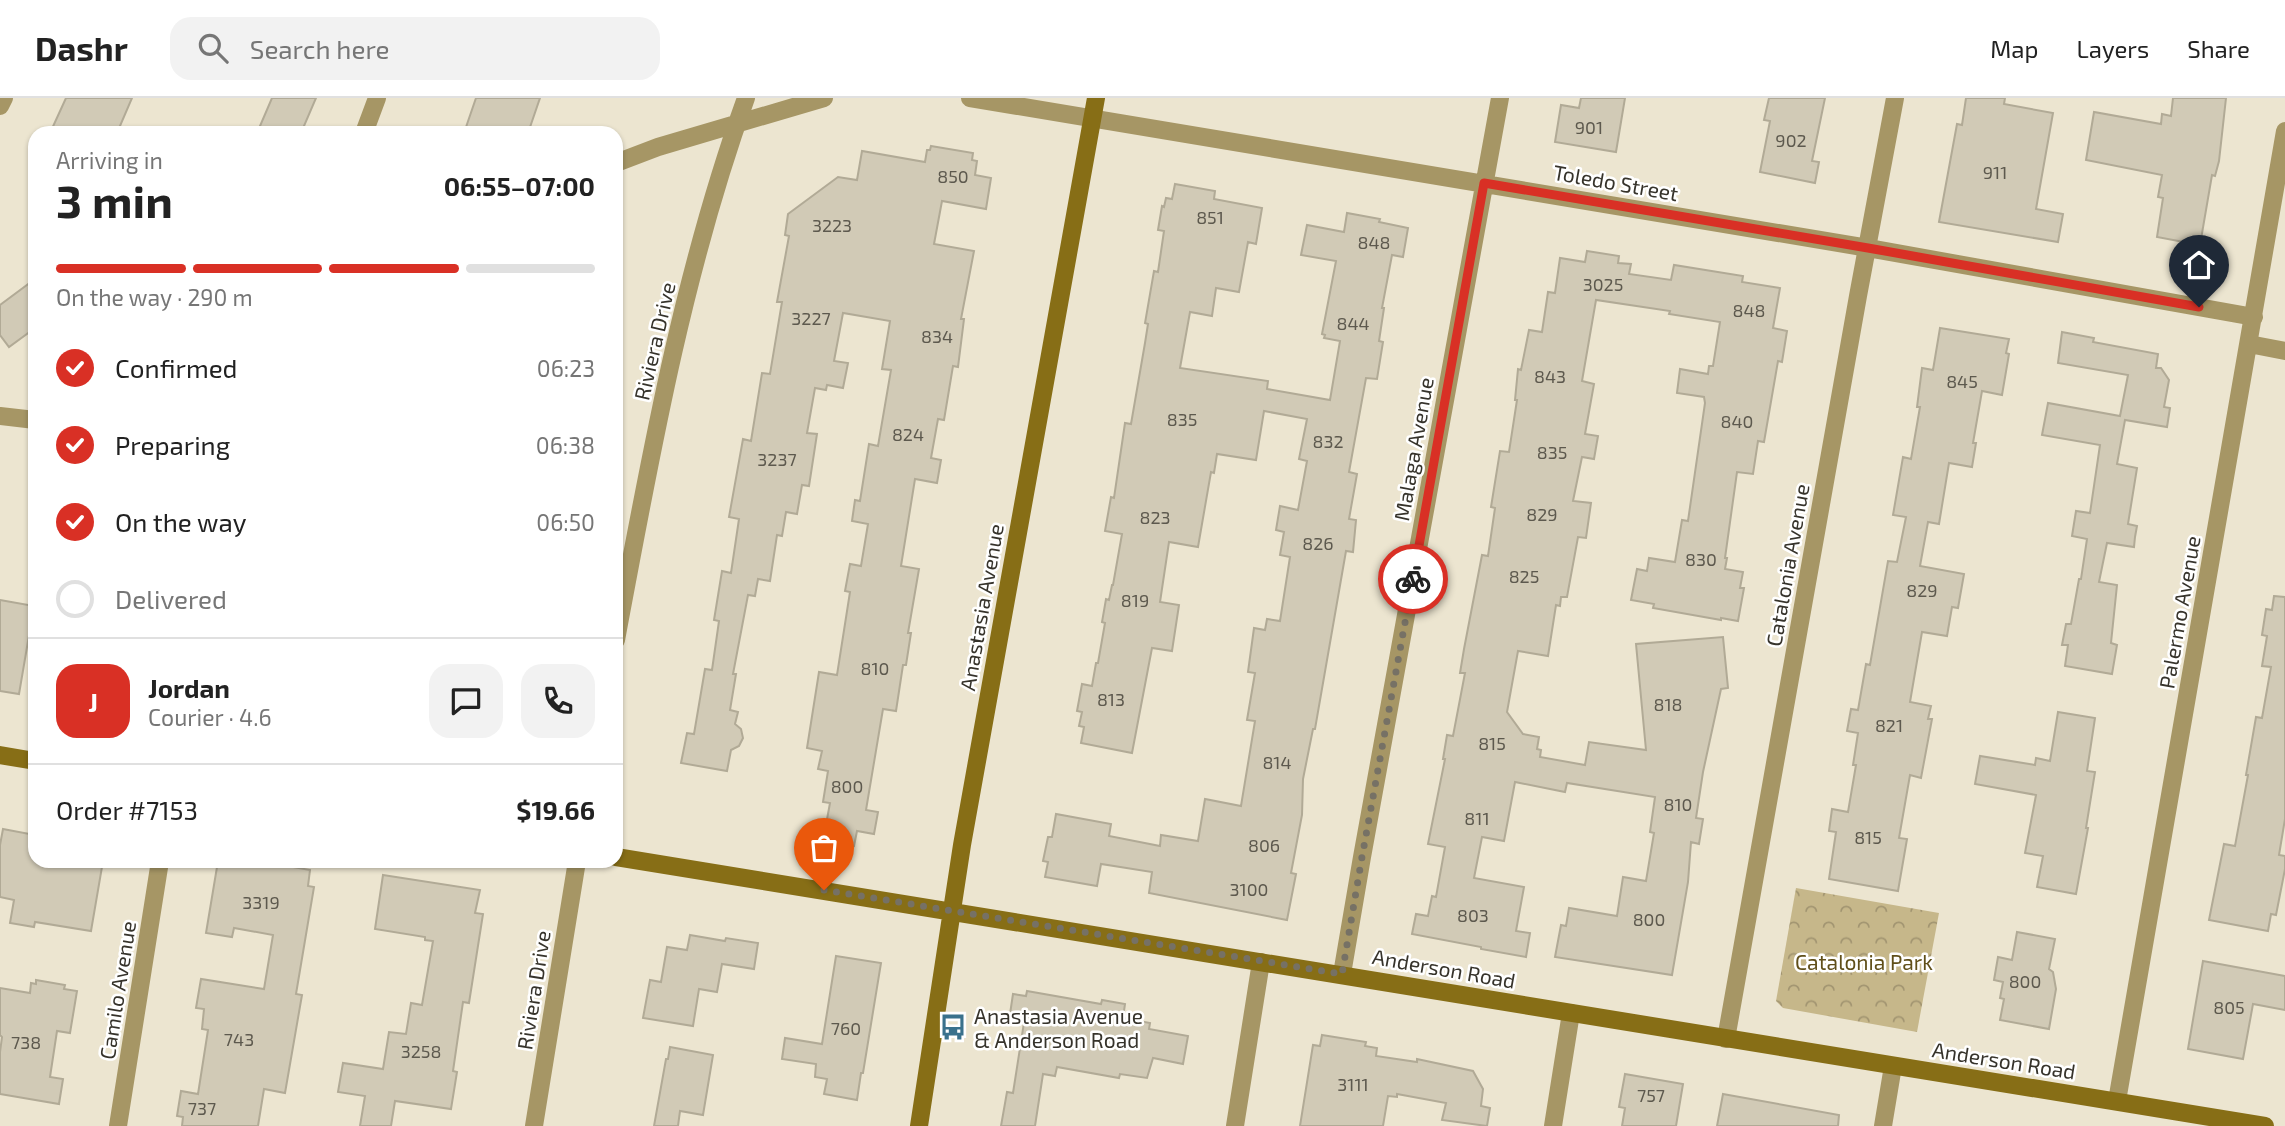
<!DOCTYPE html>
<html lang="en">
<head>
<meta charset="utf-8">
<style>
  :root { --surface:#fff; --page:#f2f2f2; --text:#222; --muted:#767676; --line:#e0e0e0; --accent:#d93025 }
  body { margin:0; font-family:"Exo 2",sans-serif; background:var(--page); color:var(--text); height:100vh; display:flex; flex-direction:column; font-size:26px; white-space:nowrap }
  * { box-sizing:border-box; margin:0 }
  p { font-size:23px; color:var(--muted) }
  .icon { flex:none; width:38px; height:38px; fill:none; stroke:currentColor; stroke-width:2; stroke-linecap:round; stroke-linejoin:round }
  .map { position:relative; flex:1; overflow:hidden }
  .sheet { position:absolute; left:28px; top:28px; width:595px; height:742px; display:flex; flex-direction:column; background:var(--surface); border-radius:21px; box-shadow:0 2px 5px #0004 }
  .sheet>* { flex:none }
  .pin { position:absolute; display:grid; place-items:center; width:60px; height:60px; color:#fff; margin:-72px -30px; border-radius:50% 50% 50% 0; rotate:-45deg; box-shadow:0 0 7px #0007 }
  .pin .icon { rotate:45deg }
  .courier { position:absolute; display:grid; place-items:center; width:70px; height:70px; margin:-35px; border:5px solid #d93025; border-radius:50%; background:#fff; color:#222; box-shadow:0 2px 9px #0007 }
  .summary em { font-style:normal; font-weight:700 }
  .summary div { display:flex; flex-direction:column-reverse }
  .summary { display:flex; align-items:center; justify-content:space-between; height:119px; padding:0 28px }
  h1 { font-size:46px; font-weight:700; line-height:52px }
  .bar { display:grid; grid-template-columns:repeat(4,1fr); gap:10px 7px; align-content:center; height:84px; padding:0 28px }
  .bar i { height:9px; border-radius:5px; background:var(--line) }
  .bar .on { background:var(--accent) }
  .bar p { grid-column:span 4 }
  .line { display:flex; align-items:center; gap:18px; padding:0 28px; border-top:2px solid var(--line) }
  .line div { flex:1 }
  .round { display:grid; place-items:center; flex:none; width:74px; height:74px; border-radius:21px; background:var(--page) }
  ol { padding:0 28px; list-style:none }
  li { display:flex; align-items:center; gap:21px; height:77px }
  li p { margin-inline-start:auto }
  li .icon { padding:7px; border-radius:50%; background:var(--accent); color:#fff; stroke-width:4 }
  li:last-child { color:var(--muted) }
  li i { width:38px; height:38px; border:4px solid var(--line); border-radius:50% }
  header { display:flex; align-items:center; gap:42px; box-sizing:border-box; height:98px; padding:0 35px; background:var(--surface); border-bottom:2px solid var(--line) }
  header strong { font-size:33px }
  nav { display:flex; gap:38px; margin-inline-start:auto; font-size:24px }
  .search { width:490px; height:63px; background:var(--page); display:flex; align-items:center; gap:18px; box-sizing:border-box; padding:0 24px; border-radius:21px; color:var(--muted); font-size:26px }
  .map>svg:first-child { display:block }
</style>
</head>
<body>
<header>
<strong>Dashr</strong>
<div class="search"><svg class="icon" aria-label="search" viewBox="0 0 24 24"><circle cx="10" cy="10" r="6"/><path d="M15 15l6 6"/></svg>Search here</div>
<nav><a>Map</a><a>Layers</a><a>Share</a></nav>
</header>
<div class="map">
<svg width="2285" height="1028" viewBox="0 0 2285 1028">
  <defs>
    <pattern id="park-crowns" width="20" height="18" patternUnits="userSpaceOnUse" patternTransform="scale(1.75)"><rect width="20" height="18" fill="#c6b78a"/><path d="M2 6a3 3 0 1 1 6 0M12 15a3 3 0 1 1 6 0" fill="none" stroke="#a29571"/></pattern>
  </defs>
  <rect width="100%" height="100%" fill="#ece5d0"/>
  <path fill="url(#park-crowns)" d="M1796,790L1939,815L1917,934L1783,910L1776,903Z"/>
  <path fill="#d1cab6" stroke="#b1aa96" stroke-width="2" d="M66,0H132L117,35H50Z
    M272,0H316L301,35H257Z
    M476,0H540L528,35H464Z
    M1581,0H1625L1616,54L1555,44L1561,7L1579,10Z
    M1769,0H1825L1812,63L1819,64L1815,85L1760,74L1770,23L1764,22Z
    M1966,0H2005L2004,6L2053,15L2036,111L2063,116L2058,144L1939,124L1957,26L1962,27Z
    M2173,0H2226L2219,63L2215,78L2212,77L2200,147L2157,139L2163,100L2158,99L2162,77L2086,62L2094,14L2161,26L2162,16L2171,18Z
    M931,48L973,55L972,62L977,63L975,77L991,80L986,111L942,103L934,146L974,153L961,221H964L958,269L953,268L944,322L938,321L931,360L941,362L937,385L915,381L901,468L919,471L908,535H911L906,567H903L896,613L883,611L866,712L878,714L874,736L857,733L854,748L823,743L830,705L823,704L828,673L818,671L822,653L807,650L819,574L837,577L850,494L845,493L850,466L861,468L868,426L852,423L855,402L860,403L869,346L878,348L891,272L882,271L890,223L843,215L834,263L848,265L843,290L827,287L826,292L815,290L807,335L817,336L809,388L802,387L797,416L786,414L782,438L777,437L770,483L758,481L755,498L748,497L733,576H736L730,612L738,614L735,626L741,631L743,640L739,648L731,652L727,673L681,665L687,635L694,636L705,571L712,572L719,523L714,522L722,473L731,475L739,421L729,419L743,341L751,343L762,275L770,276L782,204H777L789,138L785,137L788,116L838,79L857,82L862,53L925,64L927,52H930Z
    M1175,86L1215,93L1214,101L1262,110L1256,146L1248,144L1239,194L1216,190L1212,218L1190,214L1180,270L1268,283L1267,291L1330,302L1340,243L1324,240L1325,237L1322,236L1336,163L1301,157L1307,127L1344,134L1347,115L1380,121L1379,124L1408,130L1403,159L1392,157L1382,210H1384L1379,243L1383,244L1377,281L1366,280L1349,374L1357,376L1349,421L1356,422L1353,454L1346,453L1315,631H1313L1303,681L1302,717L1291,775L1296,776L1287,822L1149,795L1152,774L1101,766L1097,788L1045,779L1048,764L1043,763L1048,739H1052L1056,716L1111,726L1109,738L1160,748L1161,737L1198,743L1205,701L1241,708L1255,623L1247,622L1255,575L1248,574L1254,530L1265,532L1267,521L1280,523L1290,459L1280,457L1284,434L1276,432L1280,408L1298,412L1307,363L1299,361L1307,321L1264,313L1256,362L1217,356L1214,375L1211,374L1198,449L1169,444L1160,504L1179,507L1172,553L1152,550L1132,655L1081,645L1084,629L1079,628L1082,614L1077,613L1082,586L1092,588L1096,565H1098L1105,525L1102,524L1106,501L1109,502L1112,487H1113L1122,436L1105,433L1111,399L1114,400L1125,325L1131,326L1145,245L1148,226L1145,225L1154,173L1158,174L1164,133L1158,132L1162,108L1164,109L1166,100L1172,101Z
    M1587,153L1619,158L1618,165L1631,166L1629,176L1671,182L1674,167L1743,178L1742,184L1780,190L1773,230L1787,233L1782,264L1778,263L1764,344L1758,343L1753,376L1737,374L1725,460H1727L1725,471L1743,474L1740,490H1744L1738,523L1721,520V522L1653,510L1654,506L1631,502L1637,471L1647,473L1649,460L1675,464L1682,422L1688,423L1705,305L1704,299L1677,295L1680,271L1708,276L1709,268H1713L1720,224L1669,216L1670,213L1596,202L1582,283L1594,286L1585,336L1598,338L1594,361L1582,359L1573,403L1591,405L1586,440L1578,439L1567,499H1561L1560,508L1556,507L1548,558L1518,553L1507,614L1523,636L1539,639L1537,651L1541,652L1540,659L1585,667L1589,644L1646,652L1636,546L1723,539L1728,590L1721,591L1703,674L1696,720L1703,721L1699,746L1691,744L1688,784L1672,877L1555,859L1561,827L1566,828L1569,810L1617,818L1623,779L1646,783L1654,735L1650,734L1655,699L1567,685L1565,694L1515,684L1504,743L1482,739L1474,780L1524,789L1516,833L1530,835L1526,859L1481,851V849L1412,836L1416,816L1428,818L1432,798L1436,799L1445,749L1428,746L1445,661H1443L1447,637L1453,638L1465,575H1460L1464,551L1482,457L1488,458L1495,410L1491,409L1500,353L1509,354L1517,302H1515L1518,271L1521,272L1529,232L1542,234L1548,194L1555,195L1560,160L1585,164Z
    M35,181V230L9,249L0,237V207Z
    M1940,230L2009,241L2006,255L2009,256L2002,297L1982,293L1973,345H1976L1972,369L1949,365L1939,426L1928,424L1920,468L1964,476L1958,510L1952,509L1947,538L1922,534L1910,604L1931,608L1928,621H1932L1921,680L1910,677L1899,740L1907,741L1898,793L1829,781L1836,734L1829,733L1832,711L1848,714L1856,667H1853L1858,635L1847,633L1851,611L1858,612L1866,566L1870,567L1888,463L1897,464L1906,419L1893,417L1903,359L1911,361L1920,309H1917L1922,270L1933,272Z
    M2062,234L2094,240L2093,244L2158,256L2156,270H2161L2169,282L2164,309L2170,310L2167,329L2125,322L2117,366L2137,370L2128,426L2137,428L2135,439L2134,449L2107,445L2099,484L2117,487L2111,545L2117,547L2112,576L2065,568L2068,547H2062L2066,526H2071L2079,481H2081L2087,441L2072,438L2076,413L2090,415L2100,347L2042,337L2048,305L2120,318L2128,277L2058,265Z
    M2274,498L2285,499V721L2279,757L2285,758V771L2276,817L2271,816L2268,833L2209,822L2224,746L2235,748L2248,677H2246L2256,619L2262,620L2271,569L2262,568L2267,538L2262,537L2266,511L2272,512Z
    M0,502L34,508L19,596L0,593Z
    M2058,614L2095,620L2087,673L2095,674L2086,730H2088L2076,796L2037,789L2043,758L2025,755L2036,697L1975,686L1980,658L2035,667L2036,660L2050,663Z
    M3,731L35,737V763H103L91,833L35,824L34,829L10,825L14,802L0,799V747Z
    M218,763H260L310,772L308,788L314,789L296,896L302,897L285,995L264,991L258,1028H182L183,1019L177,1018L181,993L198,996L208,932L202,931L204,911L196,910L201,881L264,891L273,837L234,830L232,839L206,835Z
    M383,777L480,792L475,815L483,816L469,905L463,904L453,973L457,974L451,1011L395,1003L391,1028H360L365,998L338,994L343,965L383,971L389,934L406,936L411,905L422,907L433,843L425,842V839L375,831Z
    M2017,834L2055,841L2049,871L2053,874L2056,891L2049,931L2000,922L2004,901L2000,900L2003,884L1994,882L1998,859L2012,862Z
    M690,837L725,843L726,840L758,845L754,871L722,866L717,894L699,891L693,928L643,920L650,882L661,884L667,849L687,852Z
    M836,858L881,865L863,975H861L857,1002L824,996L827,981L815,979L816,966L782,961L785,940L822,946Z
    M2203,863L2285,878V912L2253,906L2243,961L2188,951Z
    M36,882L65,887L64,891L77,893L70,935L57,933L50,979L63,981L59,1006L0,996V954L2,939L0,937V890L30,895L31,885L36,886Z
    M1027,893L1101,906L1102,902L1125,906L1123,920L1150,925L1149,931L1188,938L1183,966L1153,960L1147,980L1120,976L1119,980L1057,969L1055,978L1043,976L1035,1028H1001L1007,994L1013,995L1025,918L1010,916L1013,896L1026,898Z
    M1322,937L1366,944L1365,948L1377,950L1376,958L1417,964V961L1473,973L1483,991L1481,1008L1490,1010L1487,1028L1442,1022L1446,1005L1397,996V999L1388,998L1383,1028H1300L1313,947L1320,948Z
    M670,949L713,957L703,1017L680,1013L678,1028H654L666,961H668Z
    M1625,976L1683,986L1676,1028H1622L1625,1010L1619,1009Z
    M1723,996L1839,1017L1838,1028H1717Z"/>
  <g fill="none" stroke-linecap="round" stroke-linejoin="round">
    <path stroke="#a69665" stroke-width="18" d="M970,0L1868,150L2254,219
      M0,8L4,0
      M364,35L377,0
      M616,65L658,49L824,0
      M2249,246L2285,253
      M0,318L35,322
      M616,542C650,360 683,174 746,0
      M1342,876L1362,759L1500,0
      M1726,941L1858,198L1895,0
      M2117,1003L2285,33
      M118,1028L160,763
      M534,1028L577,763
      M1235,1028L1261,864
      M1553,1028L1571,915
      M1883,1028L1893,968"/>
    <path stroke="#876e16" stroke-width="18" d="M0,657L35,663
      M616,759L2265,1028
      M919,1028L962,747L1096,0"/>
  </g>
  <g fill="none" stroke-linecap="round" stroke-linejoin="round">
    <path stroke="#767165" stroke-width="7" stroke-dasharray="0 12.6" d="M824,792L1342,876L1362,759L1413,481"/>
    <path stroke="#d93025" stroke-width="9" d="M1413,481L1484,85L1868,150L2199,209"/>
  </g>
  <defs>
    <g id="bus-bare" transform="scale(2.1)"><path d="M-5-6H5V4H4V6H2V4H-2V6H-4V4H-5ZM-3.5-4V0h7V-4ZM-3.5 1.2v1.5H-2V1.2ZM2 1.2v1.5H3.5V1.2Z" fill="#3a718c" stroke="#fff" stroke-width="2.5" paint-order="stroke"/></g>
  </defs>
  <g fill-rule="evenodd">
    <use href="#bus-bare" x="953" y="929"/>
  </g>
  <g text-anchor="middle" dominant-baseline="central" stroke-width="5" stroke-linejoin="round" paint-order="stroke">
    <g font-size="18" fill="#5d594e">
      <text x="1589" y="29">901</text>
      <text x="1791" y="42">902</text>
      <text x="1995" y="74">911</text>
      <text x="953" y="78">850</text>
      <text x="1210" y="119">851</text>
      <text x="832" y="127">3223</text>
      <text x="1374" y="144">848</text>
      <text x="1603" y="186">3025</text>
      <text x="1749" y="212">848</text>
      <text x="811" y="220">3227</text>
      <text x="1353" y="225">844</text>
      <text x="937" y="238">834</text>
      <text x="1550" y="278">843</text>
      <text x="1962" y="283">845</text>
      <text x="1182" y="321">835</text>
      <text x="1737" y="323">840</text>
      <text x="908" y="336">824</text>
      <text x="1328" y="343">832</text>
      <text x="1552" y="354">835</text>
      <text x="777" y="361">3237</text>
      <text x="1542" y="416">829</text>
      <text x="1155" y="419">823</text>
      <text x="1318" y="445">826</text>
      <text x="1701" y="461">830</text>
      <text x="1524" y="478">825</text>
      <text x="1922" y="492">829</text>
      <text x="1135" y="502">819</text>
      <text x="875" y="570">810</text>
      <text x="1111" y="601">813</text>
      <text x="1668" y="606">818</text>
      <text x="1889" y="627">821</text>
      <text x="1492" y="645">815</text>
      <text x="1277" y="664">814</text>
      <text x="847" y="688">800</text>
      <text x="1678" y="706">810</text>
      <text x="1477" y="720">811</text>
      <text x="1868" y="739">815</text>
      <text x="1264" y="747">806</text>
      <text x="1249" y="791">3100</text>
      <text x="261" y="804">3319</text>
      <text x="1473" y="817">803</text>
      <text x="1649" y="821">800</text>
      <text x="2025" y="883">800</text>
      <text x="2229" y="909">805</text>
      <text x="846" y="930">760</text>
      <text x="239" y="941">743</text>
      <text x="26" y="944">738</text>
      <text x="421" y="953">3258</text>
      <text x="1353" y="986">3111</text>
      <text x="1651" y="997">757</text>
      <text x="202" y="1010">737</text>
    </g>
    <g font-size="21" fill="#36332b" stroke="#fff">
      <text transform="translate(1616 84) rotate(10)">Toledo Street</text>
      <text transform="translate(654 243) rotate(-77)">Riviera Drive</text>
      <text transform="translate(1413 351) rotate(-80)">Malaga Avenue</text>
      <text transform="translate(1787 467) rotate(-80)">Catalonia Avenue</text>
      <text transform="translate(981 509) rotate(-80)">Anastasia Avenue</text>
      <text transform="translate(2179 514) rotate(-80)">Palermo Avenue</text>
      <text transform="translate(1444 870) rotate(10)">Anderson Road</text>
      <text transform="translate(117 892) rotate(-81)">Camilo Avenue</text>
      <text transform="translate(533 892) rotate(-81)">Riviera Drive</text>
      <text transform="translate(2004 962) rotate(9)">Anderson Road</text>
    </g>
    <g font-size="21" fill="#604f1a" stroke="#fff">
      <text x="1864" y="863">Catalonia Park</text>
    </g>
    <g font-size="21" fill="#36332b" stroke="#fff" text-anchor="start">
      <text x="974" y="917">Anastasia Avenue<tspan x="974" dy="24">&amp; Anderson Road</tspan></text>
    </g>
  </g>
</svg>
<div class="pin" style="left:824px;top:792px;background:#ea580c"><svg class="icon" aria-label="bag" viewBox="0 0 24 24"><path d="M5 8h14l-1 12H6zM9 8a3 3 0 0 1 6 0"/></svg></div>
<div class="pin" style="left:2199px;top:209px;background:#1f2937"><svg class="icon" aria-label="home" viewBox="0 0 24 24"><path d="M3 11l9-7 9 7M6 9v11h12V9"/></svg></div>
<div class="courier" style="left:1413px;top:481px"><svg class="icon" aria-label="bike" viewBox="0 0 24 24"><circle cx="6" cy="16" r="4"/><circle cx="18" cy="16" r="4"/><path d="M6 16l4-8h5l3 8M10 8l3 8H6M13 5h3"/></svg></div>
<section class="sheet">
<div class="summary"><div><h1>3 min</h1><p>Arriving in</p></div><em>06:55–07:00</em></div>
<div class="bar"><i class="on"></i><i class="on"></i><i class="on"></i><i></i><p>On the way · 290 m</p></div>
<ol>
<li><svg class="icon" aria-label="check" viewBox="0 0 24 24"><path d="M5 12l5 5 9-10"/></svg>Confirmed<p>06:23</p></li>
<li><svg class="icon" aria-label="check" viewBox="0 0 24 24"><path d="M5 12l5 5 9-10"/></svg>Preparing<p>06:38</p></li>
<li><svg class="icon" aria-label="check" viewBox="0 0 24 24"><path d="M5 12l5 5 9-10"/></svg>On the way<p>06:50</p></li>
<li><i></i>Delivered</li>
</ol>
<div class="line" style="height:126px"><b class="round" style="background:var(--accent);color:#fff">J</b><div><b>Jordan</b><p>Courier · 4.6</p></div><a class="round"><svg class="icon" aria-label="chat" viewBox="0 0 24 24"><path d="M4 5h16v11H9l-5 4z"/></svg></a><a class="round"><svg class="icon" aria-label="phone" viewBox="0 0 24 24"><path d="M5 4h4l2 5-3 2q2 4 5 5l2-3 5 2v4C11 20 4 13 5 4z"/></svg></a></div>
<div class="line" style="height:91px"><div>Order #7153</div><b>$19.66</b></div>
</section>
</div>
</body>
</html>
